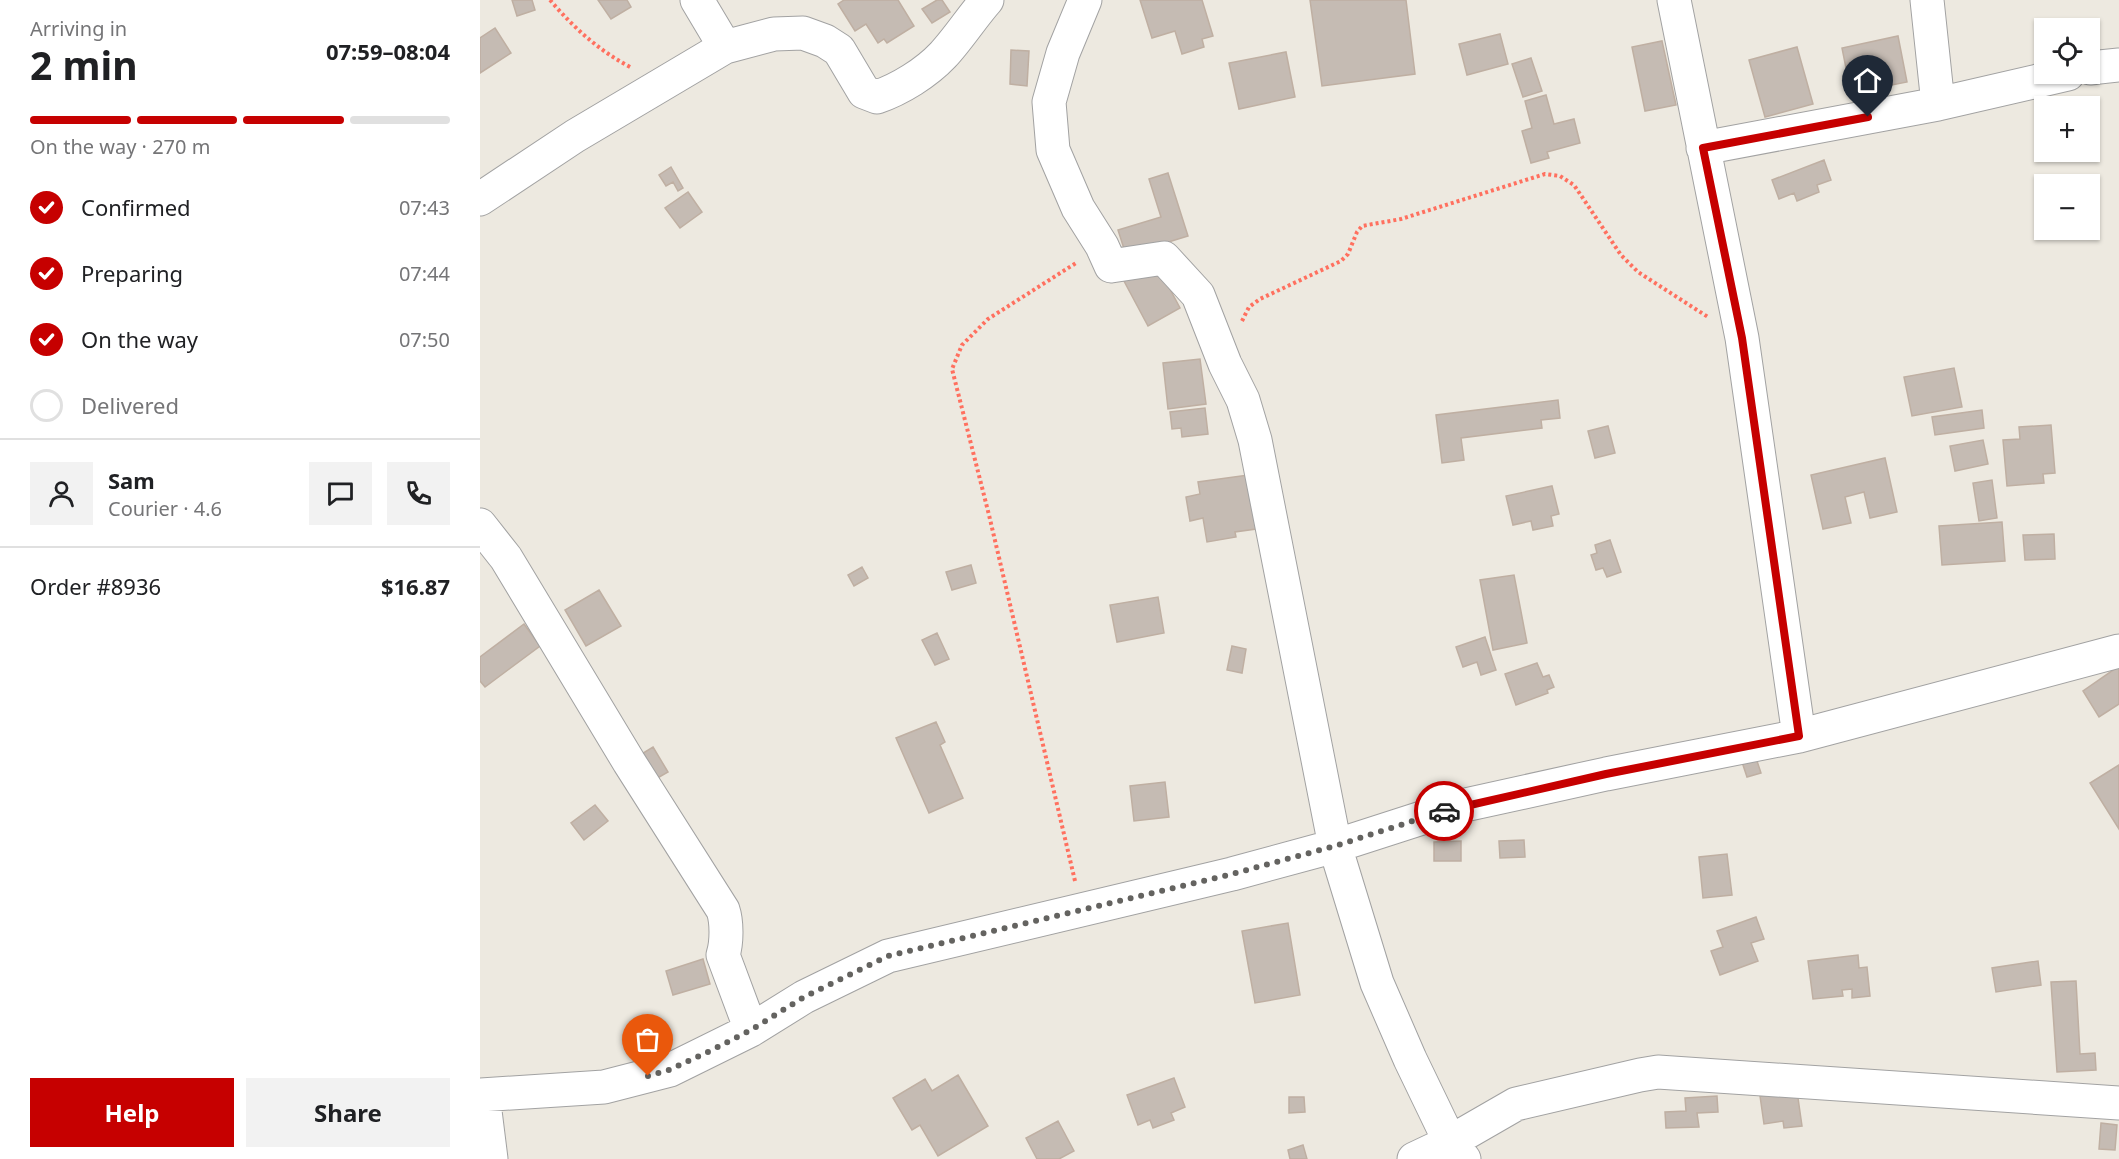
<!DOCTYPE html>
<html lang="en">
<head>
<meta charset="utf-8">
<style>
  :root { --surface:#fff; --page:#f2f2f2; --text:#202124; --muted:#757577; --line:#e0e0e0; --accent:#c60000 }
  body { margin:0; font-family:"Noto Sans",sans-serif; background:var(--page); color:var(--text); height:100vh; display:flex; flex-direction:column; font-size:22px; white-space:nowrap }
  * { box-sizing:border-box; margin:0 }
  p { font-size:20px; color:var(--muted) }
  .icon { flex:none; width:33px; height:33px; fill:none; stroke:currentColor; stroke-width:2; stroke-linecap:round; stroke-linejoin:round }
  .map { position:relative; flex:1; overflow:hidden }
  .sheet { display:flex; flex-direction:column; background:var(--surface); width:480px }
  .sheet>* { flex:none }
  .fabs { position:absolute; left:1554px; top:18px; display:grid; gap:12px }
  .fabs a { display:grid; place-items:center; width:66px; height:66px; border-radius:0px; background:var(--surface); box-shadow:0 2px 4px #0004; font-size:30px }
  .pin { position:absolute; display:grid; place-items:center; width:51px; height:51px; color:#fff; margin:-62px -26px; border-radius:50% 50% 50% 0; rotate:-45deg; box-shadow:0 0 6px #0007 }
  .pin .icon { rotate:45deg }
  .courier { position:absolute; display:grid; place-items:center; width:60px; height:60px; margin:-30px; border:4px solid #c60000; border-radius:50%; background:#fff; color:#222; box-shadow:0 2px 8px #0007 }
  .headline em { font-style:normal; font-weight:700 }
  .headline div { display:flex; flex-direction:column-reverse }
  .headline { display:flex; align-items:center; justify-content:space-between; height:102px; padding:0 30px }
  h1 { font-size:39px; font-weight:700; line-height:45px }
  .bar { display:grid; grid-template-columns:repeat(4,1fr); gap:9px 6px; align-content:center; height:72px; padding:0 30px }
  .bar i { height:8px; border-radius:4px; background:var(--line) }
  .bar .on { background:var(--accent) }
  .bar p { grid-column:span 4 }
  .line { display:flex; align-items:center; gap:15px; padding:0 30px; border-top:2px solid var(--line) }
  .line div { flex:1 }
  .round { display:grid; place-items:center; flex:none; width:63px; height:63px; border-radius:0px; background:var(--page) }
  ol { padding:0 30px; list-style:none }
  li { display:flex; align-items:center; gap:18px; height:66px }
  li p { margin-inline-start:auto }
  li .icon { padding:6px; border-radius:50%; background:var(--accent); color:#fff; stroke-width:4 }
  li:last-child { color:var(--muted) }
  li i { width:33px; height:33px; border:3px solid var(--line); border-radius:50% }
  .cta { display:flex; gap:12px; margin-top:auto; padding:12px 30px }
  .cta a { flex:1; height:69px; border-radius:0px; background:var(--accent); color:#fff; font-size:24px; font-weight:700; line-height:69px; text-align:center }
  .cta a+a { background:var(--page); color:var(--text) }
  main { display:flex; flex:1; min-height:0 }
  .map>svg:first-child { display:block }
</style>
</head>
<body>
<main>
<section class="sheet">
<div class="headline"><div><h1>2 min</h1><p>Arriving in</p></div><em>07:59–08:04</em></div>
<div class="bar"><i class="on"></i><i class="on"></i><i class="on"></i><i></i><p>On the way · 270 m</p></div>
<ol>
<li><svg class="icon" aria-label="check" viewBox="0 0 24 24"><path d="M5 12l5 5 9-10"/></svg>Confirmed<p>07:43</p></li>
<li><svg class="icon" aria-label="check" viewBox="0 0 24 24"><path d="M5 12l5 5 9-10"/></svg>Preparing<p>07:44</p></li>
<li><svg class="icon" aria-label="check" viewBox="0 0 24 24"><path d="M5 12l5 5 9-10"/></svg>On the way<p>07:50</p></li>
<li><i></i>Delivered</li>
</ol>
<div class="line" style="height:108px"><a class="round"><svg class="icon" aria-label="person" viewBox="0 0 24 24"><circle cx="12" cy="8" r="4"/><path d="M4 21q1-7 8-7t8 7"/></svg></a><div><b>Sam</b><p>Courier · 4.6</p></div><a class="round"><svg class="icon" aria-label="chat" viewBox="0 0 24 24"><path d="M4 5h16v11H9l-5 4z"/></svg></a><a class="round"><svg class="icon" aria-label="phone" viewBox="0 0 24 24"><path d="M5 4h4l2 5-3 2q2 4 5 5l2-3 5 2v4C11 20 4 13 5 4z"/></svg></a></div>
<div class="line" style="height:78px"><div>Order #8936</div><b>$16.87</b></div>
<div class="cta"><a>Help</a><a>Share</a></div>
</section>
<div class="map">
<svg width="1639" height="1159" viewBox="0 0 1639 1159">
  <rect width="100%" height="100%" fill="#ede9e0"/>
  <path fill="#c5bbb3" stroke="#bfafa2" stroke-width="1.5" d="M32,0H52L55,10L37,16Z
    M118,0H147L151,7L131,19Z
    M364,0H418L434,26L407,43L404,39L398,43L386,24L375,31L358,4Z
    M457,0H462L470,12L452,23L442,9Z
    M660,0H722L733,36L722,39L724,47L702,54L695,31L672,38Z
    M830,0H926L935,74L842,86Z
    M15,28L31,53L0,73V38Z
    M1020,34L1028,64L987,75L979,44Z
    M1418,36L1427,82L1371,93L1362,48Z
    M1182,41L1196,105L1165,111L1152,47Z
    M1317,47L1333,104L1285,117L1269,60Z
    M531,50L549,51L547,86L530,84Z
    M806,52L815,97L759,109L749,63Z
    M1051,58L1062,91L1043,97L1032,64Z
    M1066,95L1074,124L1094,119L1100,143L1067,152L1069,158L1051,163L1042,131L1052,128L1045,101Z
    M1344,160L1351,180L1337,185L1339,192L1317,201L1314,193L1299,199L1292,180Z
    M191,167L203,188L198,191L193,182L186,186L179,175Z
    M688,173L708,236L646,255L638,230L681,217L669,179Z
    M208,192L222,212L200,228L185,208Z
    M676,263L700,308L668,326L644,281Z
    M720,359L726,404L688,409L683,363Z
    M1474,368L1482,407L1432,416L1424,377Z
    M1078,400L1080,418L1061,420L1062,428L981,438L984,460L962,463L956,415Z
    M725,408L728,434L702,437L701,428L692,429L690,412Z
    M1502,410L1504,428L1455,435L1452,417Z
    M1571,425L1575,473L1563,474L1564,483L1527,486L1523,440L1540,439L1539,427Z
    M1128,426L1135,453L1115,458L1108,431Z
    M1503,440L1508,464L1475,471L1470,446Z
    M1405,458L1417,512L1390,518L1384,492L1365,497L1371,523L1343,529L1331,475Z
    M768,475L776,529L755,532L756,537L727,542L723,518L710,521L706,497L720,494L718,482Z
    M1512,480L1517,518L1499,521L1493,483Z
    M1072,486L1079,514L1071,516L1073,526L1053,530L1051,521L1033,525L1026,496Z
    M1522,522L1525,561L1462,565L1459,526Z
    M1574,534L1575,559L1545,560L1543,535Z
    M1130,540L1141,572L1127,577L1123,568L1116,570L1111,555L1117,553L1115,545Z
    M491,565L496,583L472,590L466,572Z
    M382,567L388,578L374,586L368,575Z
    M1034,575L1047,643L1013,650L1000,580Z
    M119,590L141,626L106,646L85,610Z
    M678,597L684,633L637,642L630,605Z
    M44,624L60,646L5,687L0,681V657Z
    M457,633L469,659L455,665L442,640Z
    M1005,637L1016,670L1001,675L997,662L983,667L976,647Z
    M752,646L766,649L762,673L747,670Z
    M1057,663L1063,677L1069,675L1074,687L1067,690L1068,693L1036,705L1025,674Z
    M1639,666V704L1619,717L1603,691Z
    M456,722L465,742L460,745L483,798L449,813L416,738Z
    M173,747L188,772L169,783L155,758Z
    M1274,752L1281,773L1267,777L1260,756Z
    M1639,765V829L1610,783Z
    M685,782L689,817L654,821L650,786Z
    M115,805L128,821L104,840L91,823Z
    M1044,840L1045,857L1020,858L1019,841Z
    M981,841V861H954V842Z
    M1247,854L1252,895L1223,898L1219,857Z
    M1276,917L1284,939L1271,943L1278,961L1240,975L1231,951L1243,947L1237,931Z
    M808,923L820,995L775,1003L762,931Z
    M1378,955L1379,968L1387,967L1390,996L1372,998V989L1362,990L1363,996L1333,999L1328,961Z
    M223,959L230,984L193,995L186,971Z
    M1558,961L1561,985L1516,992L1512,968Z
    M1596,981L1600,1054L1615,1053L1616,1070L1577,1072L1571,982Z
    M478,1075L508,1126L458,1156L440,1125L432,1130L413,1098L445,1079L452,1091Z
    M694,1078L705,1107L691,1113L694,1120L673,1128L670,1120L658,1125L647,1095Z
    M1317,1091L1322,1126L1304,1128L1303,1121L1284,1124L1280,1096Z
    M1237,1096L1238,1112L1217,1113L1219,1127L1186,1128L1185,1112L1206,1111L1205,1098Z
    M809,1097H824L825,1112L809,1113Z
    M578,1121L594,1151L579,1159H557L546,1138Z
    M1621,1123L1637,1125L1635,1150L1619,1149Z
    M823,1145L827,1159H810L808,1150Z"/>
  <g fill="none" stroke-linecap="round" stroke-linejoin="round">
    <g stroke="#a2a2a2" stroke-width="35">
      <path id="minor" d="M217,0L245,47
        M605,0L583,53L569,102L573,150L598,208L622,246L631,266L684,258L718,295L745,364L763,400L775,440L855,846L897,983L930,1059L970,1142L984,1159
        M1194,0L1262,338L1319,736
        M1447,0L1458,104
        M1610,68L1639,65
        M1223,148L1458,104L1588,74
        M0,199L95,136L245,47L294,34L323,33L345,41L359,50L384,92L397,97C420,89 446,73 463,55C478,39 492,17 507,0
        M0,525L26,558L149,762L243,910C247,922 247,942 243,955L271,1030
        M0,1095L124,1087L190,1070L271,1030L324,997L408,956L752,874L855,846L976,807L1126,774L1319,736L1639,651
        M3,1095L11,1159
        M934,1159L970,1142L1036,1104L1160,1075L1178,1072L1639,1103"/>
    </g>
    <path stroke="#ff705f" stroke-width="4" stroke-dasharray="3 3" stroke-linecap="butt" d="M70,0C94,28 119,51 152,68
      M762,321L769,307L780,299L861,261L868,254L877,232L882,226L921,219L1065,174L1080,176L1094,185L1141,255L1158,272L1228,317
      M595,881L509,515L472,369L482,345L508,319L596,263"/>
    <use href="#minor" stroke="#fff" stroke-width="33"/>
  </g>
  <g fill="none" stroke-linecap="round" stroke-linejoin="round">
    <path stroke="#646360" stroke-width="6" stroke-dasharray="0 10.8" d="M168,1076L189,1070L232,1050L271,1030L324,997L408,956L752,874L855,846L964,811"/>
    <path stroke="#c60000" stroke-width="8" d="M964,811L1126,774L1319,736L1262,338L1223,148L1388,117"/>
  </g>
</svg>
<div class="fabs">
<a><svg class="icon" aria-label="locate" viewBox="0 0 24 24"><circle cx="12" cy="12" r="6"/><path d="M12 2v4M12 18v4M2 12h4M18 12h4"/></svg></a>
<a>+</a>
<a>−</a>
</div>
<div class="pin" style="left:168px;top:1076px;background:#ea580c"><svg class="icon" aria-label="bag" viewBox="0 0 24 24"><path d="M5 8h14l-1 12H6zM9 8a3 3 0 0 1 6 0"/></svg></div>
<div class="pin" style="left:1388px;top:117px;background:#1f2937"><svg class="icon" aria-label="home" viewBox="0 0 24 24"><path d="M3 11l9-7 9 7M6 9v11h12V9"/></svg></div>
<div class="courier" style="left:964px;top:811px"><svg class="icon" aria-label="car" viewBox="0 0 24 24"><path d="M5 17H2v-5l4-1 3-4h7l3 4 3 1v5h-3M9 17h6M6 11h13"/><circle cx="7" cy="17" r="2"/><circle cx="17" cy="17" r="2"/></svg></div>
</div>
</main>
</body>
</html>
